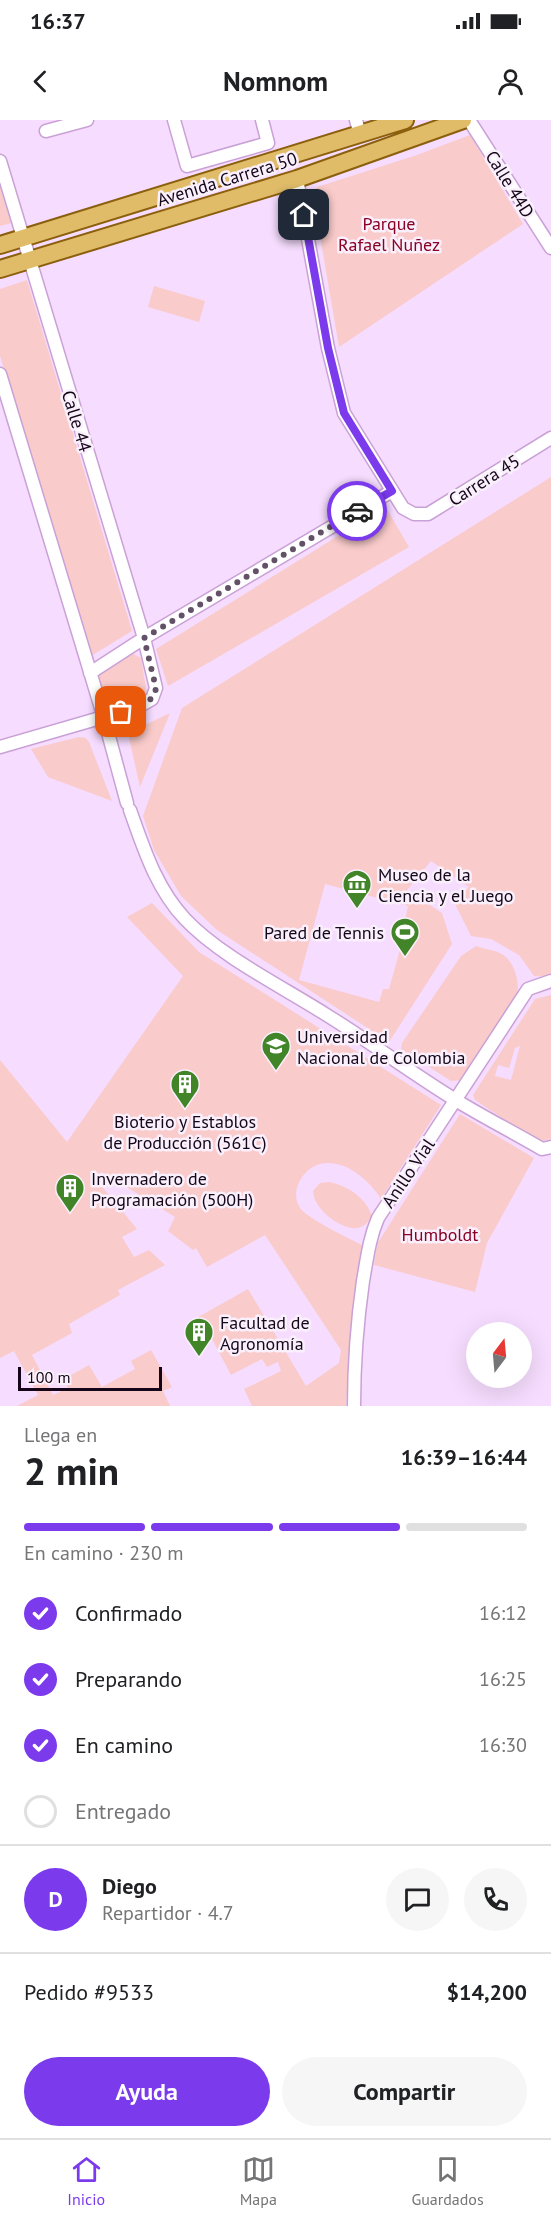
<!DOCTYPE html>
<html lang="es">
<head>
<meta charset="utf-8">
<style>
  :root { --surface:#fff; --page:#f6f6f6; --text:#202124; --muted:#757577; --line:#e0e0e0; --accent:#7c3aed }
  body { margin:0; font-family:"PT Sans",sans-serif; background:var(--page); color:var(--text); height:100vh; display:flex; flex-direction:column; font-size:22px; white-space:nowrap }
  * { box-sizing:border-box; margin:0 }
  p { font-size:20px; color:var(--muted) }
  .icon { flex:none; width:33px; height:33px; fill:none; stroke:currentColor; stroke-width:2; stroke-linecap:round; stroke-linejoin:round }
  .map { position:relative; height:1286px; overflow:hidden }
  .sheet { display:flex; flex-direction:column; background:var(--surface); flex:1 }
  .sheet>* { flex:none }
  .needle { width:39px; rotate:16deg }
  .controls { position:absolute; left:466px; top:1202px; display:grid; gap:12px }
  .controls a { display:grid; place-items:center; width:66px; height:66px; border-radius:50%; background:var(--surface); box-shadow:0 6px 24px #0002; font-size:30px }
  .scale { position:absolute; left:18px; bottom:15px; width:144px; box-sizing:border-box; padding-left:6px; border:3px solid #140618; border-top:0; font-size:16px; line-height:21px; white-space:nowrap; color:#140618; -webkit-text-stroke:4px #f9f0fc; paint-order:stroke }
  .pin { position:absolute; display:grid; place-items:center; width:51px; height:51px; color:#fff; margin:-26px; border-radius:12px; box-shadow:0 3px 9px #0006 }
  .courier { position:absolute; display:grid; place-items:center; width:60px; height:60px; margin:-30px; border:4px solid #7c3aed; border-radius:50%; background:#fff; color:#222; box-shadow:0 2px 8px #0007 }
  .summary em { font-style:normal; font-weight:800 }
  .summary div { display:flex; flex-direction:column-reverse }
  .summary { display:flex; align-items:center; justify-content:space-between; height:102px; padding:0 24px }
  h1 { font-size:39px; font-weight:800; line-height:45px }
  .bar { display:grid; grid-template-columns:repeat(4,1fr); gap:9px 6px; align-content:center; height:72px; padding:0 24px }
  .bar i { height:8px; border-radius:4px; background:var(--line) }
  .bar .current { background:var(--accent) }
  .bar p { grid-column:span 4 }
  .line { display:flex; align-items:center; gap:15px; padding:0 24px; border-top:2px solid var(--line) }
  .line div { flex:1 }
  .round { display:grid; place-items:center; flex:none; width:63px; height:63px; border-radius:32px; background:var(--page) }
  ol { padding:0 24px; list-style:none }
  li { display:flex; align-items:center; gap:18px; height:66px }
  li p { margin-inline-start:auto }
  li .icon { padding:6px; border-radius:50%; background:var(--accent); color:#fff; stroke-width:4 }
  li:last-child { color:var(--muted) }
  li i { width:33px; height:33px; border:3px solid var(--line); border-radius:50% }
  .action { display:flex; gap:12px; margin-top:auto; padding:12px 24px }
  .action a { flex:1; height:69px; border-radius:36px; background:var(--accent); color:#fff; font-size:24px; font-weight:800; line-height:69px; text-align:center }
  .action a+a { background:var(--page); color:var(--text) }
  .status { display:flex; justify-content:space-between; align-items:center; height:42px; padding:0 30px; background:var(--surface); direction:ltr }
  .status svg { height:16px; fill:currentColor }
  header { display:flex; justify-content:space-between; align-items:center; height:78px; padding:0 24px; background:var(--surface); font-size:27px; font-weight:800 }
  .tabs { display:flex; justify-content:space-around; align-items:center; height:84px; border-top:2px solid var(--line); background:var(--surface); font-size:16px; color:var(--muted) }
  .tabs a { display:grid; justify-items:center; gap:3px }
  .tabs .current { color:var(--accent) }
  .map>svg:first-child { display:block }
</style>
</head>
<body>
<div class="status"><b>16:37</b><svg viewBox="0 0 49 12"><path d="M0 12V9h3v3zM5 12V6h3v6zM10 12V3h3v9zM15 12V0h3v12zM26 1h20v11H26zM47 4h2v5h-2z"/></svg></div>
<header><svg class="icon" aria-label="back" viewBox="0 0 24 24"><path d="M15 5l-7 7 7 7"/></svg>Nomnom<svg class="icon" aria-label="person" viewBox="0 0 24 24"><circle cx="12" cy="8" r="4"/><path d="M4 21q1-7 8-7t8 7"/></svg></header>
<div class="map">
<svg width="551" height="1286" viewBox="0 0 551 1286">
  <rect width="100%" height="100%" fill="#f6dcfe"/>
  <path fill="#facbcb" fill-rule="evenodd" d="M470,15L523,104L339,227L313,75L317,67L417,35Z
    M0,64L12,103L0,106Z
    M27,160L132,511L91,536L0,236V169Z
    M154,166L205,181L199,202L148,187Z
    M551,357V857L534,856L519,835L491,819L471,816L454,782L469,767L431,741L407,770L442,793L452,824L389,922L217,810L181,776L154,730L143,696L182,588ZM325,764L408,786L405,800L408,801L389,869H383L379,882L299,860Z
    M388,391L409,427L168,566L156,529L354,406Z
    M132,533L141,538L147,574C138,583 113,589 103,577C99,572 97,562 94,555Z
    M170,593L140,667L128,613Z
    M79,617L86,618L89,622L112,681L48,657L31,629Z
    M152,783L199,832L441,985L381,1079C370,1061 345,1038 320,1044C303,1048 289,1072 300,1088C308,1099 350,1119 364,1126L352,1197L346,1286H252L244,1269L281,1251L278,1242L267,1247L262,1239L231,1255L212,1219L204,1222L193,1200L248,1169L306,1266L339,1243L341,1230L265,1115L207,1147L196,1128L193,1130L168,1111L175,1097L102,1052L94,1057L137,1109L122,1117L134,1137L149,1130L165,1145L118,1170L120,1175L69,1204L72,1213L32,1235L53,1275L68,1268L64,1259L89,1245L102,1267L135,1249L131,1241L151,1230L172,1267L163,1271L170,1286H17L38,1275L14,1231L0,1238V940L67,1022L183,856L127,797Z
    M476,826C484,829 493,830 500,833C515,840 520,863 517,877L462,960L451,961L401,929L402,923L461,836Z
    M551,875V1019L538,1022L475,980L473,975L535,879ZM520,926L511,960L495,956L498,945L509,948L515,928Z
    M460,994L534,1038L487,1123L475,1172L374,1145L377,1124Z
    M329,1062C348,1066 367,1078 372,1097C368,1102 364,1107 357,1108C340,1110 313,1088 313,1071L320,1063Z"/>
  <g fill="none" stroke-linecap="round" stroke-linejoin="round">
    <g stroke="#caa1d6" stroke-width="15">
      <path id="minor" d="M174,0L187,46L268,23L262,0
        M356,0L360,15
        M469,0L551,128
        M46,11L87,0
        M0,41L144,518L156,568L152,579L138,587L0,627
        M297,59L328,228L344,293L403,388L414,394H428L551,318
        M0,254L104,598L127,683
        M90,553L144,518L392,371
        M130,690C144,729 156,768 185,799C220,836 281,866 325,894C369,921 410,952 454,979C483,997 513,1012 542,1029L551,1027
        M354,1286C354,1244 357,1203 363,1161C367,1139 369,1119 378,1098L528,869L551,861"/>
    </g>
    <g stroke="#8b5f0c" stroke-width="20">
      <path id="major" d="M0,125L405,0
        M0,149L297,59L463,0"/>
    </g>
    <use href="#minor" stroke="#fff" stroke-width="12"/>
    <use href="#major" stroke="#e0bc69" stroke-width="16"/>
  </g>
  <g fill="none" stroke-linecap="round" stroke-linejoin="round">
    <path stroke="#635168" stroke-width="6" stroke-dasharray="0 10.8" d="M121,592C135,588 153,585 156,568L144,518L357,391"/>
    <path stroke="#7c3aed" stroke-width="8" d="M304,95L328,228L344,293L392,371L357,391"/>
  </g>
  <defs>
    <g id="museum-pin" transform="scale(1.5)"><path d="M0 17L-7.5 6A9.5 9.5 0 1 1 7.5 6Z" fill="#428529" stroke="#f9f0fc"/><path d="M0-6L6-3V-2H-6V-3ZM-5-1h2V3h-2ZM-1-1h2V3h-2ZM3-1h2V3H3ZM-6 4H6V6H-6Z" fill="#fff"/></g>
    <g id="stadium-pin" transform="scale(1.5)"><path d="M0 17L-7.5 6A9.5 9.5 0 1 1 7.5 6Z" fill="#428529" stroke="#f9f0fc"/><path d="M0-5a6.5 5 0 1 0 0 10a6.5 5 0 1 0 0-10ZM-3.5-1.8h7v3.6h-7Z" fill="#fff"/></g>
    <g id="university-pin" transform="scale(1.5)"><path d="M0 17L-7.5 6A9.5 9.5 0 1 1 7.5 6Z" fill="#428529" stroke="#f9f0fc"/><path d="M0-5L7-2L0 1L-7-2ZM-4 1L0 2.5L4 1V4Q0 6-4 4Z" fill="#fff"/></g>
    <g id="building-pin" transform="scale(1.5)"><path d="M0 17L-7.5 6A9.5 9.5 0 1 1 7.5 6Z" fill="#428529" stroke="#f9f0fc"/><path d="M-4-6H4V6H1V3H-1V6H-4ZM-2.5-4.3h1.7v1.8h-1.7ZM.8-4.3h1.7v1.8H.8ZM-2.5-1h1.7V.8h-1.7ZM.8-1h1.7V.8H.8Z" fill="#fff"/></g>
  </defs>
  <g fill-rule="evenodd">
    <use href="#museum-pin" x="357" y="764"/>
    <use href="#stadium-pin" x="405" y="812"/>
    <use href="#university-pin" x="276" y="926"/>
    <use href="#building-pin" x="185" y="964"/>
    <use href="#building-pin" x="70" y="1068"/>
    <use href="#building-pin" x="199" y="1212"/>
  </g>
  <g text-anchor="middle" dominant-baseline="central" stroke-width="5" stroke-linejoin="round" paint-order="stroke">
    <g font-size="18" fill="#140618" stroke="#f9f0fc">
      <text transform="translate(227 59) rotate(-17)">Avenida Carrera 50</text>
      <text transform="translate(510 64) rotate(58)">Calle 44D</text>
      <text transform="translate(77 301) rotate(73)">Calle 44</text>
      <text transform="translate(484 360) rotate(-32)">Carrera 45</text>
      <text transform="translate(408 1053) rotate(-56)">Anillo Vial</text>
    </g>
    <g font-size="18" fill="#890023" stroke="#f9f0fc">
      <text x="389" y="103">Parque<tspan x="389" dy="21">Rafael Nuñez</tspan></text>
      <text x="440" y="1114">Humboldt</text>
    </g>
    <g font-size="18" fill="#140618" stroke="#f9f0fc" text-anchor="start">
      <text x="378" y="754">Museo de la<tspan x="378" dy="21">Ciencia y el Juego</tspan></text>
      <text x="384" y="812" text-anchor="end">Pared de Tennis</text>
      <text x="297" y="916">Universidad<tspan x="297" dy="21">Nacional de Colombia</tspan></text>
      <text x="185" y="1001" text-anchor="middle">Bioterio y Establos<tspan x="185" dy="21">de Producción (561C)</tspan></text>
      <text x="91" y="1058">Invernadero de<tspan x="91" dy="21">Programación (500H)</tspan></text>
      <text x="220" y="1202">Facultad de<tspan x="220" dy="21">Agronomía</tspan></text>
    </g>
  </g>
</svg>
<div class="controls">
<a><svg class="needle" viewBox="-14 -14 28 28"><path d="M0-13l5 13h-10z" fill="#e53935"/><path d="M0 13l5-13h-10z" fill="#757577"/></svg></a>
</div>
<div class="scale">100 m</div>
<div class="pin" style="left:121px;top:592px;background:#ea580c"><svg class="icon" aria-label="bag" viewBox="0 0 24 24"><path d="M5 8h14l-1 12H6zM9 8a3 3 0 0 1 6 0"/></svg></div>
<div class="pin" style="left:304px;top:95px;background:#1f2937"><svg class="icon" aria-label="home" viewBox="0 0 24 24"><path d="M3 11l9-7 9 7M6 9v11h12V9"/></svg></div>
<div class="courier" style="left:357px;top:391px"><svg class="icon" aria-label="car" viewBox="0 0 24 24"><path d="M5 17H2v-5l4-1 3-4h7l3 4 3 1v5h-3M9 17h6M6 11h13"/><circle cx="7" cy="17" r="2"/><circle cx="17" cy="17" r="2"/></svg></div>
</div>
<section class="sheet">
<div class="summary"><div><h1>2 min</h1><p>Llega en</p></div><em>16:39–16:44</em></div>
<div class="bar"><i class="current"></i><i class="current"></i><i class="current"></i><i></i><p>En camino · 230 m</p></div>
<ol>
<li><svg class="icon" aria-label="check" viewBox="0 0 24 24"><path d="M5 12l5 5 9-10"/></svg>Confirmado<p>16:12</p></li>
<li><svg class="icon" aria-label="check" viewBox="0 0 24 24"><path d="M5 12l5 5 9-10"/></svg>Preparando<p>16:25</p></li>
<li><svg class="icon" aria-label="check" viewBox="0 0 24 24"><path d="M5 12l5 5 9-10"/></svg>En camino<p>16:30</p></li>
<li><i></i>Entregado</li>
</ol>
<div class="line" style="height:108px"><b class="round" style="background:var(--accent);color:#fff">D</b><div><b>Diego</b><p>Repartidor · 4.7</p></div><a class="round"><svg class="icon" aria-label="chat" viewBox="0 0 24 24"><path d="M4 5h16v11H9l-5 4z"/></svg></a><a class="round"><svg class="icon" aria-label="phone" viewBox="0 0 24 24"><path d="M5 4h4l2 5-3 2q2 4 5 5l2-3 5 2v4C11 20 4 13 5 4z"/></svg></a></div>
<div class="line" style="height:78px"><div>Pedido #9533</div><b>$14,200</b></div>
<div class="action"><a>Ayuda</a><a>Compartir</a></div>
</section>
<nav class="tabs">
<a class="current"><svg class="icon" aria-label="home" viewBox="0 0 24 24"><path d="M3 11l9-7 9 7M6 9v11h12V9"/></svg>Inicio</a>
<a><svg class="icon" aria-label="map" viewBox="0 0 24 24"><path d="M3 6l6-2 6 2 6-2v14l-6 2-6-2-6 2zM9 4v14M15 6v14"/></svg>Mapa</a>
<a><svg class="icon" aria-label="saved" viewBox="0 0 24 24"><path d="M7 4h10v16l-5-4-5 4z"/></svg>Guardados</a>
</nav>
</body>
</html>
